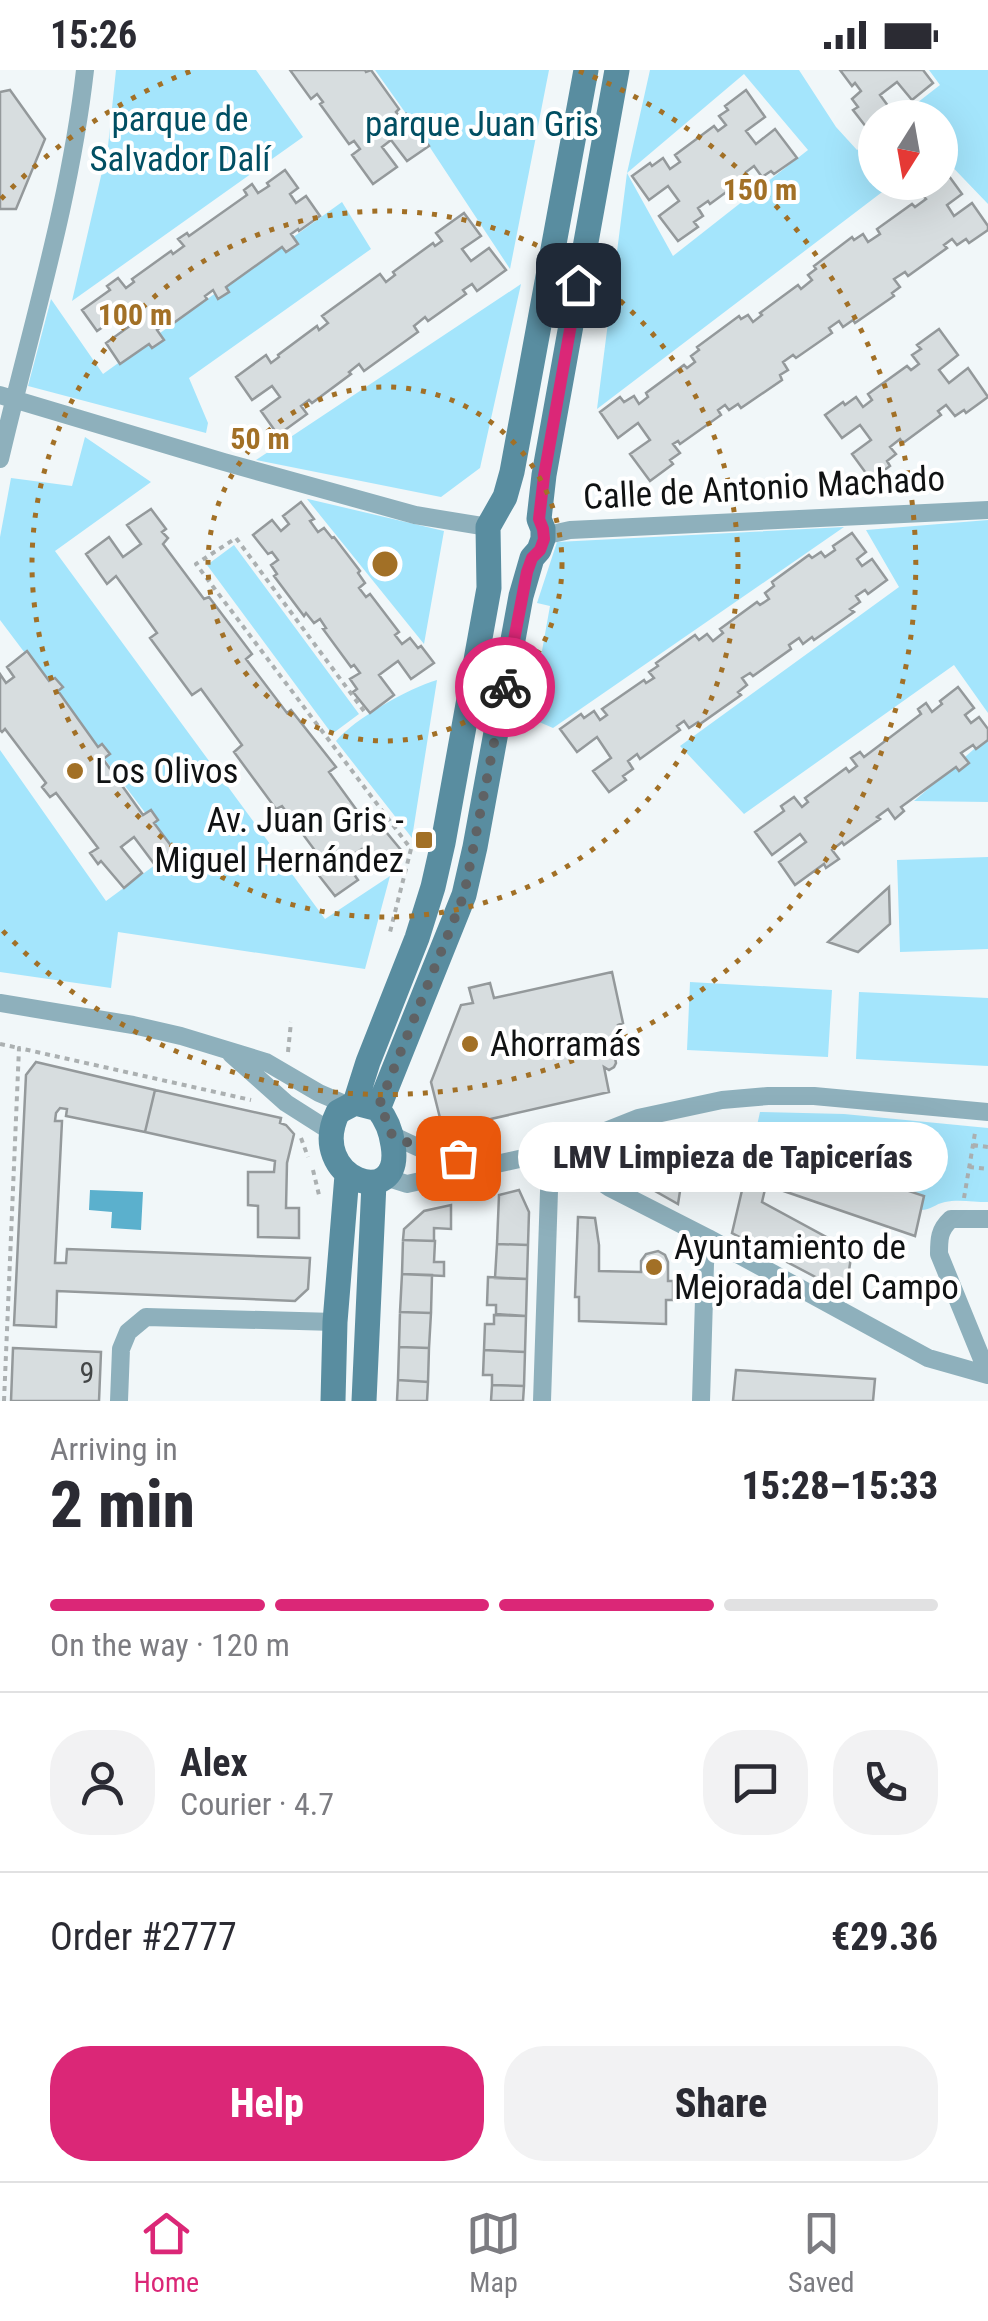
<!DOCTYPE html>
<html lang="en">
<head>
<meta charset="utf-8">
<style>
  :root { --surface:#fff; --page:#f2f2f3; --text:#2b2b33; --muted:#7c7c81; --line:#e1e1e2; --accent:#db2777 }
  body { margin:0; font-family:"Roboto Condensed",sans-serif; background:var(--page); color:var(--text); height:100vh; display:flex; flex-direction:column; font-size:38px; white-space:nowrap }
  * { box-sizing:border-box; margin:0 }
  p { font-size:32px; color:var(--muted) }
  .icon { flex:none; width:55px; height:55px; fill:none; stroke:currentColor; stroke-width:2; stroke-linecap:round; stroke-linejoin:round }
  .map { position:relative; height:1331px; overflow:hidden }
  .sheet { display:flex; flex-direction:column; background:var(--surface); flex:1 }
  .sheet>* { flex:none }
  .needle { width:65px; rotate:191deg }
  .tools { position:absolute; left:858px; top:30px; display:grid; gap:20px }
  .tools a { display:grid; place-items:center; width:100px; height:100px; border-radius:50%; background:var(--surface); box-shadow:0 10px 40px #0002; font-size:50px }
  .pin { position:absolute; display:grid; place-items:center; width:85px; height:85px; color:#fff; margin:-42px; border-radius:20px; box-shadow:0 5px 15px #0006 }
  .courier { position:absolute; display:grid; place-items:center; width:100px; height:100px; margin:-50px; border:8px solid #db2777; border-radius:50%; background:#fff; color:#222; box-shadow:0 2px 12px #0007 }
  .bubble { position:absolute; height:70px; border-radius:35px; background:var(--surface); box-shadow:0 10px 40px #0002; font-size:32px; font-weight:800; line-height:70px; text-align:center }
  .headline em { font-style:normal; font-weight:800 }
  .headline div { display:flex; flex-direction:column-reverse }
  .headline { display:flex; align-items:center; justify-content:space-between; height:170px; padding:0 50px }
  h1 { font-size:65px; font-weight:800; line-height:75px }
  .bar { display:grid; grid-template-columns:repeat(4,1fr); gap:15px 10px; align-content:center; height:120px; padding:0 50px }
  .bar i { height:12px; border-radius:8px; background:var(--line) }
  .bar .current { background:var(--accent) }
  .bar p { grid-column:span 4 }
  .line { display:flex; align-items:center; gap:25px; padding:0 50px; border-top:2px solid var(--line) }
  .line div { flex:1 }
  .round { display:grid; place-items:center; flex:none; width:105px; height:105px; border-radius:40px; background:var(--page) }
  .button { display:flex; gap:20px; margin-top:auto; padding:20px 50px }
  .button a { flex:1; height:115px; border-radius:40px; background:var(--accent); color:#fff; font-size:40px; font-weight:800; line-height:115px; text-align:center }
  .button a+a { background:var(--page); color:var(--text) }
  .status { display:flex; justify-content:space-between; align-items:center; height:70px; padding:0 50px; background:var(--surface); direction:ltr }
  .status svg { height:28px; fill:currentColor }
  .tabs { display:flex; justify-content:space-around; align-items:center; height:140px; border-top:2px solid var(--line); background:var(--surface); font-size:28px; color:var(--muted) }
  .tabs a { display:grid; justify-items:center; gap:5px }
  .tabs .current { color:var(--accent) }
  .map>svg:first-child { display:block }
</style>
</head>
<body>
<div class="status"><b>15:26</b><svg viewBox="0 0 49 12"><path d="M0 12V9h3v3zM5 12V6h3v6zM10 12V3h3v9zM15 12V0h3v12zM26 1h20v11H26zM47 4h2v5h-2z"/></svg></div>
<div class="map">
<svg width="988" height="1331" viewBox="0 0 988 1331">
  <rect width="100%" height="100%" fill="#f1f7f9"/>
  <path fill="#a4e5fc" fill-rule="evenodd" d="M116,0H256L303,67L72,231L108,76Z
    M375,0H549L510,199L429,76Z
    M650,0H799L836,57L857,80L875,67V112L894,113L597,339L627,103ZM744,4L808,80L673,186L627,103Z
    M929,0H988V134L940,84V48L899,47L940,15Z
    M342,132L371,179L189,308L208,353L206,363L28,316L51,229L103,304Z
    M521,214L480,398L441,427L256,390Z
    M85,367L151,412L55,481L325,849L390,806L365,899L118,862L111,918L0,902V680L106,831L174,781L0,550V467L11,408L72,416Z
    M308,429L444,461L424,574L307,429Z
    M988,450V643L954,595L744,744L680,676L899,517L866,460Z
    M844,457L553,658L530,648L550,536L537,533L557,472Z
    M234,475L359,644L332,664L207,495Z
    M437,610L412,768L336,671C354,649 409,618 437,610Z
    M988,667V732L914,731Z
    M988,787V879L900,882L897,790Z
    M690,912L832,920L828,987L687,980Z
    M859,922L988,928V996L856,989Z
    M760,1042L844,1044L988,1058V1132C974,1132 958,1129 945,1132C935,1134 931,1140 921,1140L923,1127L754,1069Z"/>
  <path fill="#5bb0cd" d="M90,1120L143,1122L141,1160L111,1158L112,1142L89,1140Z"/>
  <path fill="#d7dddf" stroke="#94999b" stroke-width="2.5" d="M290,0H365L366,2L371,0L399,39L396,42L401,49L406,44L429,76L407,91L391,70L382,77L397,97L373,114L352,85L360,79L354,71L349,74L320,34L323,32L317,24L311,29Z
    M840,0H923L933,13L912,30L897,12L880,25L894,44L890,48H875V58L870,62L853,40L858,37L852,29L861,21L855,13L852,16Z
    M10,20L45,69L16,139H0V22Z
    M746,20L765,47L746,61L756,74L775,59L797,88L774,104L771,101L762,107L754,96L746,102L748,106L710,134L708,131L698,138L703,146L694,152L698,157L678,171L659,146L679,131L668,116L649,130L632,106L650,93L652,96L663,88L670,99L680,92L675,85L714,56L718,61L726,55L719,46L728,40L725,36Z
    M285,100L298,118L290,124L296,133L306,126L320,146L299,161L298,159L291,164L298,174L286,182L282,177L226,217L229,222L218,229L213,220L205,226L207,229L168,257L165,254L157,260L164,270L152,278L149,274L120,294L106,273L134,253L126,241L97,261L82,240L110,220L107,216L118,208L126,218L134,212L132,209L171,181L173,184L184,176L178,169L187,163L189,166L247,125L244,120L252,114L258,123L269,116L267,113Z
    M946,102L962,124L947,135L954,146L972,133L988,156V160L969,173L966,169L957,175L952,169L944,175L947,178L908,206L905,202L894,209L900,217L892,223L894,226L855,253L853,250L843,257L839,251L829,258L832,263L796,288L793,285L783,292L788,300L780,305L782,310L741,338L738,334L729,340L725,335L718,340L721,345L680,374L678,371L673,374L680,383L670,390L673,394L650,411L630,384L650,370L638,353L618,368L600,342L620,327L624,332L634,326L639,334L648,327L646,323L684,295L687,298L695,292L691,286L699,280L697,277L739,246L741,249L748,245L753,252L762,245L760,243L798,215L801,219L812,210L808,205L816,199L814,196L852,167L854,170L863,164L868,172L880,164L877,159L912,134L915,137L926,129L921,123L932,116L930,112H940V106Z
    M464,143L481,166L462,179L471,191L489,178L506,200L477,221L472,214L463,220L466,224L428,251L425,247L414,256L418,262L364,301L359,294L349,302L351,304L312,333L309,330L301,336L307,344L278,365L261,341L280,327L272,316L252,330L236,307L266,285L271,293L279,287L278,285L317,256L319,260L328,253L322,246L380,204L386,212L395,205L393,202L433,173L435,176L442,171L436,163Z
    M939,259L958,285L939,300L949,313L968,298L988,327L966,343L964,340L955,346L946,335L938,341L941,345L903,373L900,369L890,377L896,384L887,391L890,396L871,410L852,384L871,370L860,355L842,368L825,345L843,332L845,335L856,327L863,337L872,330L868,324L907,296L911,300L919,294L912,285L921,279L917,275Z
    M301,432L314,449L310,451L318,462L324,458L332,468L334,467L360,501L358,503L365,513L359,518L366,527L370,524L399,562L395,565L402,574L410,568L418,578L421,576L434,593L411,609L398,591L379,605L394,625L370,643L353,622L357,619L350,609L360,603L354,595L351,597L323,559L326,558L320,549L314,553L306,543L304,546L274,506L277,504L271,495L278,490L272,482L268,484L253,465L272,450L281,461L289,454L283,446Z
    M151,439L166,459L162,462L168,468L163,474L204,529L209,527L252,584L246,589L287,643L291,640L336,697L329,702L369,757L377,751L401,780L376,797L362,779L344,790L358,810L335,826L313,798L322,790L282,736L276,739L234,682L242,675L201,619L192,625L150,568L157,563L116,506L107,514L86,484L109,467L123,487L141,474L127,455Z
    M852,463L866,482L857,489L862,496L872,489L887,510L868,524L865,520L856,526L860,532L850,539L854,542L814,570L812,567L803,574L799,568L789,575L791,579L753,606L750,603L742,608L747,615L738,622L741,625L700,654L698,652L689,658L684,651L677,656L680,660L640,689L637,684L628,691L633,699L623,706L626,710L609,722L593,701L611,688L597,667L577,682L560,659L581,644L584,648L594,641L600,650L607,645L602,639L644,610L646,613L654,608L649,602L658,596L656,593L695,565L699,570L707,564L713,571L723,563L720,559L757,532L760,535L769,529L765,523L774,516L772,512L809,485L812,488L821,482L825,487L835,480L833,476Z
    M27,581L49,611L55,608L63,617L58,621L98,677L102,674L110,684L103,689L143,745L151,740L158,750L154,753L175,781L155,795L134,767L121,777L142,803L124,818L101,791L98,794L90,783L98,778L56,723L50,727L42,717L46,713L5,659L2,662L0,660V604L6,613L14,607L7,597Z
    M958,617L974,638L965,645L971,653L979,647L988,659V670L976,679L973,675L961,683L969,693L959,701L956,697L901,737L904,741L895,749L888,739L877,747L880,749L844,775L842,772L832,780L839,789L826,798L824,794L795,815L779,792L806,772L800,764L772,785L755,762L784,741L781,736L794,727L802,737L808,732L805,728L846,698L849,702L857,696L851,688L860,682L864,687L921,644L918,639L926,633L932,642L942,634L940,631Z
    M889,817L890,854L858,882L828,872Z
    M612,902L623,953L618,955L623,974L620,981L614,983L616,993L614,997L609,1000L604,997L609,1022L447,1059L442,1056L431,1012L461,935L473,933L469,918L490,913L494,928Z
    M36,992L155,1020L145,1062L66,1046L67,1039L60,1038L56,1043L55,1051H62L55,1193H66L67,1179L310,1188L308,1219L295,1231L57,1221L56,1257L14,1255L26,1005Z
    M155,1020L281,1048L280,1053L286,1055L294,1064L287,1093L286,1138H299V1168L258,1167V1136L248,1135V1102H274L275,1091L145,1062Z
    M691,1057L688,1077L666,1082L663,1104L681,1115L678,1134L641,1113L635,1104L640,1072L649,1067Z
    M754,1069L924,1126L915,1166L766,1115L762,1132L852,1181L848,1207L842,1221L732,1163Z
    M519,1120L529,1142L528,1175L497,1174L499,1125Z
    M451,1135V1159L434,1158V1171L403,1170L404,1159L424,1141Z
    M578,1147L595,1148L599,1175V1201L641,1202V1191L646,1184L658,1181L665,1185L668,1192V1211H673V1230H666V1254L579,1251V1227H575Z
    M403,1170L435,1171L434,1192H444V1206L402,1204Z
    M497,1174L528,1175L527,1209L495,1208Z
    M402,1204L432,1205L431,1243L400,1242Z
    M488,1207L527,1209L526,1246L496,1244V1235H487Z
    M400,1242L431,1243L429,1278L399,1277Z
    M494,1245L526,1246L525,1282L484,1280L485,1254H494Z
    M399,1277L429,1278L428,1312L398,1310Z
    M13,1278L101,1282L99,1331H11Z
    M484,1280L525,1282L524,1316L492,1315V1305H483Z
    M736,1300L875,1309L873,1331H733Z
    M398,1310L428,1312L427,1331H397Z
    M492,1315L524,1316L523,1331H491Z"/>
  <g fill="none" stroke-linecap="round" stroke-linejoin="round">
    <path stroke="#abb0b1" stroke-width="4" stroke-dasharray="5 5" stroke-linecap="butt" d="M364,641L236,468L196,494L411,779L389,866
      M0,974L19,978
      M288,982L291,952
      M301,1068L308,1087
      M973,1075L988,1077
      M969,1097L988,1099
      M313,1100L319,1125
      M964,1128L975,1063
      M4,1331L19,978L251,1030"/>
    <path stroke="#8eb0bc" stroke-width="18" d="M0,325L224,392L415,445L488,457
      M0,389C30,260 70,133 85,0
      M543,466L570,460L988,440
      M0,933L133,955L181,966L266,992L319,1023L347,1035
      M231,984L286,1033L330,1061
      M392,1065C434,1085 442,1091 490,1084
      M555,1081L610,1118L708,1168L928,1288L988,1305
      M385,1107L407,1114L555,1081L638,1048L722,1030L768,1026H814L988,1042
      M988,1149H951C939,1160 939,1169 939,1184L988,1304
      M119,1331L121,1279L128,1262L146,1247L335,1252
      M542,1331L549,1121L555,1081
      M701,1331L705,1194L708,1168"/>
    <path stroke="#598da0" stroke-width="25" d="M355,1033L368,992L417,868L433,817L443,773L489,518L488,457L505,427L512,402L586,0
      M355,1033L378,1039C387,1050 391,1060 393,1075C404,1143 305,1109 338,1042Z
      M378,1039L464,825L475,777L521,526L532,488L539,480L543,469V459L539,449L544,405L617,0
      M333,1331L335,1252L347,1105
      M364,1331L374,1113"/>
  </g>
  <g fill="none" stroke-linecap="round" stroke-linejoin="round">
    <path stroke="#5f6264" stroke-width="10" stroke-dasharray="0 18" d="M458,1088L434,1085L392,1065L385,1047L378,1038L464,825L505,617"/>
    <path stroke="#db2777" stroke-width="12" d="M505,617L527,502L532,488L540,480L544,469L543,459L539,449L544,406L578,215"/>
  </g>
  <g fill="none" stroke="#a27026" stroke-width="5" stroke-dasharray="5 10">
    <circle cx="385" cy="494" r="177"/>
    <circle cx="385" cy="494" r="353"/>
    <path d="M1 129A530 530 0 0 1 191 1M579 1A530 530 0 1 1 1 859"/>
  </g>
  <g fill="#a27026" stroke="#fff" stroke-width="4">
    <circle cx="75" cy="701" r="10"/>
    <rect x="414" y="760" width="20" height="20" rx="5"/>
    <circle cx="470" cy="974" r="10"/>
    <circle cx="654" cy="1197" r="10"/>
  </g>
  <g text-anchor="middle" dominant-baseline="central" stroke-width="8" stroke-linejoin="round" paint-order="stroke">
    <g font-size="30" fill="#424546">
      <text x="87" y="1302">9</text>
    </g>
    <g font-size="35" fill="#014f63" stroke="#fff">
      <text x="180" y="49">parque de<tspan x="180" dy="40">Salvador Dalí</tspan></text>
      <text x="482" y="54">parque Juan Gris</text>
    </g>
    <g font-size="35" fill="#101213" stroke="#fff">
      <text transform="translate(764 418) rotate(-3)">Calle de Antonio Machado</text>
    </g>
    <g font-size="35" fill="#101213" stroke="#fff" text-anchor="start">
      <text x="95" y="701">Los Olivos</text>
      <text x="404" y="750" text-anchor="end">Av. Juan Gris -<tspan x="404" dy="40">Miguel Hernández</tspan></text>
      <text x="490" y="974">Ahorramás</text>
      <text x="674" y="1177">Ayuntamiento de<tspan x="674" dy="40">Mejorada del Campo</tspan></text>
    </g>
  </g>
  <circle cx="385" cy="494" r="15" fill="#a27026" stroke="#fff" stroke-width="5"/>
  <g font-size="30" text-anchor="middle" font-weight="bold" fill="#a27026" stroke="#fff" stroke-width="8" stroke-linejoin="round" paint-order="stroke">
    <text x="760" y="130">150 m</text>
    <text x="135" y="255">100 m</text>
    <text x="260" y="379">50 m</text>
  </g>
</svg>
<div class="tools">
<a><svg class="needle" viewBox="-14 -14 28 28"><path d="M0-13l5 13h-10z" fill="#e53935"/><path d="M0 13l5-13h-10z" fill="#7c7c81"/></svg></a>
</div>
<div class="pin" style="left:458px;top:1088px;background:#ea580c"><svg class="icon" aria-label="bag" viewBox="0 0 24 24"><path d="M5 8h14l-1 12H6zM9 8a3 3 0 0 1 6 0"/></svg></div>
<div class="pin" style="left:578px;top:215px;background:#1f2937"><svg class="icon" aria-label="home" viewBox="0 0 24 24"><path d="M3 11l9-7 9 7M6 9v11h12V9"/></svg></div>
<div class="courier" style="left:505px;top:617px"><svg class="icon" aria-label="bike" viewBox="0 0 24 24"><circle cx="6" cy="16" r="4"/><circle cx="18" cy="16" r="4"/><path d="M6 16l4-8h5l3 8M10 8l3 8H6M13 5h3"/></svg></div>
<div class="bubble" style="left:518px;top:1052px;width:430px">LMV Limpieza de Tapicerías</div>
</div>
<section class="sheet">
<div class="headline"><div><h1>2 min</h1><p>Arriving in</p></div><em>15:28–15:33</em></div>
<div class="bar"><i class="current"></i><i class="current"></i><i class="current"></i><i></i><p>On the way · 120 m</p></div>
<div class="line" style="height:180px"><a class="round"><svg class="icon" aria-label="person" viewBox="0 0 24 24"><circle cx="12" cy="8" r="4"/><path d="M4 21q1-7 8-7t8 7"/></svg></a><div><b>Alex</b><p>Courier · 4.7</p></div><a class="round"><svg class="icon" aria-label="chat" viewBox="0 0 24 24"><path d="M4 5h16v11H9l-5 4z"/></svg></a><a class="round"><svg class="icon" aria-label="phone" viewBox="0 0 24 24"><path d="M5 4h4l2 5-3 2q2 4 5 5l2-3 5 2v4C11 20 4 13 5 4z"/></svg></a></div>
<div class="line" style="height:130px"><div>Order #2777</div><b>€29.36</b></div>
<div class="button"><a>Help</a><a>Share</a></div>
</section>
<nav class="tabs">
<a class="current"><svg class="icon" aria-label="home" viewBox="0 0 24 24"><path d="M3 11l9-7 9 7M6 9v11h12V9"/></svg>Home</a>
<a><svg class="icon" aria-label="map" viewBox="0 0 24 24"><path d="M3 6l6-2 6 2 6-2v14l-6 2-6-2-6 2zM9 4v14M15 6v14"/></svg>Map</a>
<a><svg class="icon" aria-label="saved" viewBox="0 0 24 24"><path d="M7 4h10v16l-5-4-5 4z"/></svg>Saved</a>
</nav>
</body>
</html>
